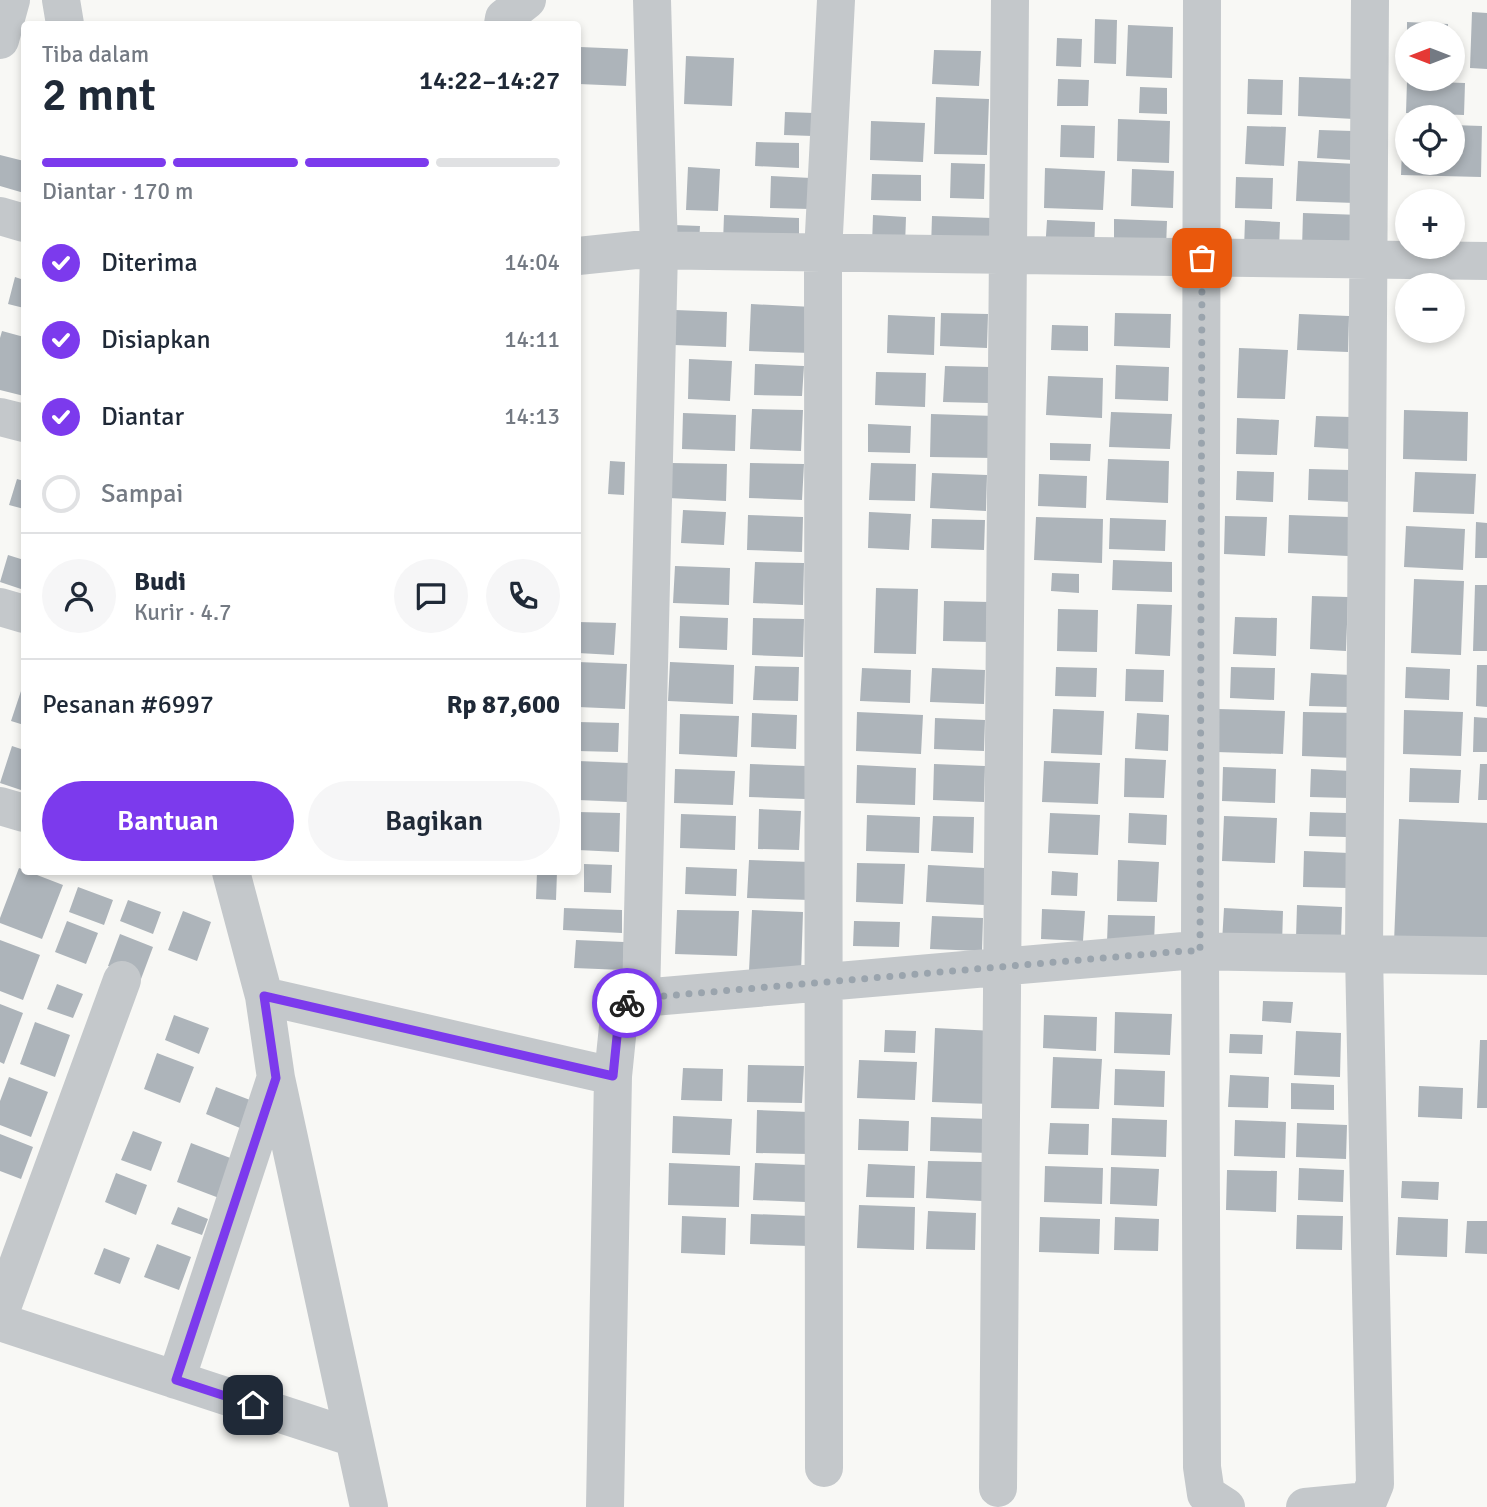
<!DOCTYPE html>
<html lang="id">
<head>
<meta charset="utf-8">
<style>
  :root { --surface:#fff; --page:#f6f6f7; --text:#1f2937; --muted:#747a83; --line:#e0e1e3; --accent:#7c3aed }
  body { margin:0; font-family:Signika,sans-serif; background:var(--page); color:var(--text); height:100vh; display:flex; flex-direction:column; font-size:26px; white-space:nowrap }
  * { box-sizing:border-box; margin:0 }
  p { font-size:23px; color:var(--muted) }
  .icon { flex:none; width:38px; height:38px; fill:none; stroke:currentColor; stroke-width:2; stroke-linecap:round; stroke-linejoin:round }
  .map { position:relative; flex:1; overflow:hidden }
  .side { position:absolute; left:21px; top:21px; width:560px; height:854px; display:flex; flex-direction:column; background:var(--surface); border-radius:7px; box-shadow:0 4px 10px #0003 }
  .side>* { flex:none }
  .needle { width:46px; rotate:270deg }
  .buttons { position:absolute; left:1395px; top:21px; display:grid; gap:14px }
  .buttons a { display:grid; place-items:center; width:70px; height:70px; border-radius:50%; background:var(--surface); box-shadow:0 4px 10px #0003; font-size:35px }
  .pin { position:absolute; display:grid; place-items:center; width:60px; height:60px; color:#fff; margin:-30px; border-radius:14px; box-shadow:0 4px 10px #0006 }
  .courier { position:absolute; display:grid; place-items:center; width:70px; height:70px; margin:-35px; border:5px solid #7c3aed; border-radius:50%; background:#fff; color:#222; box-shadow:0 2px 9px #0007 }
  .head em { font-style:normal; font-weight:600 }
  .head div { display:flex; flex-direction:column-reverse }
  .head { display:flex; align-items:center; justify-content:space-between; height:119px; padding:0 21px }
  h1 { font-size:46px; font-weight:600; line-height:52px }
  .bar { display:grid; grid-template-columns:repeat(4,1fr); gap:10px 7px; align-content:center; height:84px; padding:0 21px }
  .bar i { height:9px; border-radius:5px; background:var(--line) }
  .bar .current { background:var(--accent) }
  .bar p { grid-column:span 4 }
  .line { display:flex; align-items:center; gap:18px; padding:0 21px; border-top:2px solid var(--line) }
  .line div { flex:1 }
  .round { display:grid; place-items:center; flex:none; width:74px; height:74px; border-radius:37px; background:var(--page) }
  ol { padding:0 21px; list-style:none }
  li { display:flex; align-items:center; gap:21px; height:77px }
  li p { margin-inline-start:auto }
  li .icon { padding:7px; border-radius:50%; background:var(--accent); color:#fff; stroke-width:4 }
  li:last-child { color:var(--muted) }
  li i { width:38px; height:38px; border:4px solid var(--line); border-radius:50% }
  .primary-button { display:flex; gap:14px; margin-top:auto; padding:14px 21px }
  .primary-button a { flex:1; height:80px; border-radius:42px; background:var(--accent); color:#fff; font-size:28px; font-weight:600; line-height:80px; text-align:center }
  .primary-button a+a { background:var(--page); color:var(--text) }
  .map>svg:first-child { display:block }
</style>
</head>
<body>
<div class="map">
<svg width="1487" height="1507" viewBox="0 0 1487 1507">
  <rect width="100%" height="100%" fill="#f8f8f5"/>
  <path fill="#adb4ba" d="M1472,12L1487,13V69L1470,68Z
    M1095,19L1117,20L1116,64L1094,63Z
    M1407,22L1448,24V33H1407Z
    M1128,25L1173,27L1172,78L1126,76Z
    M1057,38L1082,39L1081,67L1056,66Z
    M580,47L628,49L626,86L579,84Z
    M934,50L981,51L979,86L932,84Z
    M686,56L734,58L732,106L684,104Z
    M1299,77L1355,79L1354,119L1298,116Z
    M1058,79L1089,80L1088,106H1057Z
    M1248,79L1283,80L1282,115L1247,114Z
    M1407,81L1465,83L1464,115L1406,113Z
    M1140,87L1167,88V114L1139,113Z
    M936,97L989,99L987,155L934,154Z
    M785,112L814,113L813,136L784,135Z
    M1118,119L1170,121L1169,163L1117,161Z
    M871,121L925,123L923,162L870,160Z
    M1403,124H1407V163H1452V125L1482,126L1481,177L1401,175Z
    M1061,125L1095,126L1094,158L1060,157Z
    M1247,126L1286,127L1284,166L1245,164Z
    M1319,130L1353,131L1352,160L1317,158Z
    M756,142L799,143V168L755,166Z
    M0,155L24,161V193L0,186Z
    M1298,161L1357,164L1355,203L1296,201Z
    M951,163L985,164L984,199L950,198Z
    M688,167L720,169L718,211L686,210Z
    M1045,168L1105,171L1103,210L1044,208Z
    M1132,169L1174,171L1173,208L1131,206Z
    M872,174L921,175V201L871,200Z
    M771,176L811,178L810,209L770,208Z
    M1236,177L1273,178L1272,209L1235,208Z
    M1303,213L1361,215L1360,251L1302,249Z
    M724,215L799,218V246L723,243Z
    M873,215L906,217L905,246L872,245Z
    M932,216L992,218L991,250L931,248Z
    M1114,219L1167,221L1166,248L1114,246Z
    M1047,220L1095,222L1094,253L1045,251Z
    M1245,220L1280,222L1279,250L1244,249Z
    M674,225L700,226L699,243L673,242Z
    M15,277L24,280V308L8,304Z
    M751,304L813,307L811,353L749,351Z
    M675,310L727,312L726,347L674,345Z
    M941,313L988,314L987,348L940,346Z
    M1115,313L1171,314L1170,348L1114,346Z
    M1299,314L1349,316L1348,352L1297,350Z
    M888,315L935,317L934,355L887,353Z
    M1052,325L1088,326V351L1051,350Z
    M2,331L24,337V396L0,390V338Z
    M1239,348L1288,350L1285,399L1237,398Z
    M689,359L732,361L730,401L688,399Z
    M755,364L804,366L802,396L754,395Z
    M1116,365L1169,367L1168,401L1115,399Z
    M945,366L990,367L989,403L943,402Z
    M876,372L926,373L925,407L875,405Z
    M1048,376L1103,378L1102,418L1046,415Z
    M752,409L803,410L801,451L750,449Z
    M1404,410L1468,412L1467,461L1403,459Z
    M1111,412L1172,414L1170,449L1109,447Z
    M683,413L736,415L735,451L682,449Z
    M931,414L995,416L994,458L930,457Z
    M1316,416L1351,417L1350,449L1314,447Z
    M1237,418L1279,420L1277,455L1236,454Z
    M868,424L911,426L910,453L868,452Z
    M1050,443L1091,444L1090,461L1050,460Z
    M1108,459L1169,461L1168,503L1106,500Z
    M610,461L625,462L624,495L608,494Z
    M671,463L727,464L726,501L669,498Z
    M750,463L804,464L802,500L749,498Z
    M871,463L916,464L915,501L869,500Z
    M1309,469L1352,470L1351,502L1308,500Z
    M1237,471L1274,472L1273,502L1236,500Z
    M1415,472L1476,474L1474,514L1413,512Z
    M932,473L987,475L986,511L930,508Z
    M1039,474L1087,476L1086,508L1038,506Z
    M17,479L24,481V509L9,505Z
    M683,510L726,512L724,545L681,543Z
    M869,512L911,514L909,550L868,548Z
    M748,515L803,517L802,552L747,550Z
    M1289,515L1349,517L1348,556L1288,553Z
    M1225,516L1267,517L1265,556L1224,554Z
    M1036,517L1103,519L1102,563L1034,560Z
    M1110,518L1166,520L1165,551L1109,549Z
    M932,519L985,520L984,550L931,548Z
    M1476,522L1487,523V558H1475Z
    M1406,526L1465,529L1463,570L1404,567Z
    M8,555L24,560V590L0,582Z
    M1113,560L1172,562V592L1112,590Z
    M755,562L804,563L803,605L753,603Z
    M675,566L730,568L729,605L673,603Z
    M1052,573L1079,574V593L1051,591Z
    M1414,579L1464,581L1461,655L1411,653Z
    M1475,585H1487V651H1473Z
    M876,588L918,589L916,654L874,653Z
    M1312,596L1348,597L1346,651L1310,649Z
    M944,601L990,602L989,642L943,641Z
    M1137,604L1172,605L1170,656L1135,654Z
    M1058,609L1098,610L1097,652L1057,651Z
    M680,616L728,618L727,650L679,648Z
    M1235,617L1277,618L1276,656L1233,654Z
    M753,618L804,619L803,657L752,655Z
    M578,622L616,623L614,655L578,653Z
    M578,662L627,664L625,709L578,707Z
    M670,662L734,665L733,704L668,701Z
    M1477,665H1487V707L1476,706Z
    M755,666L799,667L798,701L753,700Z
    M1056,667L1097,668L1096,697L1055,696Z
    M1231,667L1275,668L1274,700L1230,698Z
    M1406,667L1450,669L1449,700L1405,698Z
    M862,668L911,670L910,703L860,701Z
    M932,668L985,670L984,704L930,702Z
    M1126,669L1164,670L1163,702L1125,701Z
    M1311,673L1351,675L1349,707L1309,706Z
    M24,682V725L11,721Z
    M1053,709L1104,711L1102,755L1051,753Z
    M1218,709L1285,711L1283,754L1216,752Z
    M1404,710L1463,712L1461,756L1403,754Z
    M857,712L923,715L921,754L856,751Z
    M1303,712L1355,713L1354,758L1302,756Z
    M752,713L797,715L796,749L751,747Z
    M1137,713L1169,715L1168,751L1135,749Z
    M680,714L739,716L737,757L679,754Z
    M1474,717L1487,718V752H1473Z
    M935,718L985,720L984,751L934,749Z
    M578,722L619,723L618,752L578,751Z
    M12,746L24,750V791L0,783Z
    M1125,758L1166,760L1164,798L1124,797Z
    M578,761L629,763L627,802L578,800Z
    M1044,761L1100,763L1098,804L1042,802Z
    M750,764L806,766L805,799L749,797Z
    M934,764L985,766L984,802L933,800Z
    M1480,764H1487V800H1478Z
    M857,765L916,768L915,805L856,803Z
    M1223,767L1276,769L1275,803L1222,801Z
    M1410,768L1461,770L1459,803L1409,802Z
    M675,769L735,771L733,805L674,803Z
    M1311,769L1351,771L1349,798L1310,797Z
    M759,809L801,811L799,850L758,849Z
    M578,812L620,813L619,852L578,850Z
    M1310,812L1346,813V837L1309,836Z
    M1050,813L1100,815L1098,855L1048,853Z
    M1129,813L1167,815L1166,845L1128,843Z
    M681,814L736,816L735,850L680,848Z
    M867,815L920,817L919,853L866,851Z
    M933,816L974,817L973,853L931,851Z
    M1224,816L1277,818L1275,863L1222,861Z
    M1399,819L1487,823V945L1394,942Z
    M1304,851L1349,853L1348,888L1303,887Z
    M749,860L811,862L810,900L747,898Z
    M1118,860L1159,862L1157,902L1117,901Z
    M857,863L905,864L903,904L856,902Z
    M584,864L612,865L611,893L584,892Z
    M928,865L985,868L984,905L926,902Z
    M686,867L737,869L736,896L685,894Z
    M19,868L63,885L42,939L0,923V918Z
    M1052,871L1078,873L1077,896L1051,895Z
    M537,872H557L556,900L536,899Z
    M78,887L113,900L104,925L69,912Z
    M128,900L161,912L153,934L120,921Z
    M1297,905L1342,907L1341,939L1296,938Z
    M564,908L622,910V933L563,930Z
    M1224,908L1283,911L1282,945L1222,942Z
    M1042,909L1085,911L1083,941L1041,939Z
    M677,910L739,911L737,956L675,954Z
    M752,910L803,912L801,973L749,971Z
    M183,911L211,922L197,961L168,950Z
    M1108,915L1155,916L1154,944L1107,942Z
    M932,916L983,918L982,951L930,949Z
    M67,921L98,933L86,964L55,952Z
    M854,921L900,922L899,947L853,946Z
    M120,934L153,947L141,979L108,966Z
    M0,940L40,955L23,1000L0,991Z
    M576,940L624,942L623,970L574,968Z
    M57,984L83,994L73,1018L47,1009Z
    M1263,1001L1293,1002L1291,1023L1262,1021Z
    M0,1004L23,1013L4,1064L0,1062Z
    M1115,1012L1172,1014L1170,1055L1114,1053Z
    M174,1015L209,1028L199,1054L165,1040Z
    M1044,1015L1097,1017L1096,1051L1043,1048Z
    M35,1022L70,1035L55,1077L20,1064Z
    M935,1028L994,1031L991,1104L932,1102Z
    M885,1030L916,1031L915,1053L884,1052Z
    M1296,1031L1341,1033L1340,1077L1294,1075Z
    M1230,1034L1263,1035L1262,1054L1229,1053Z
    M1480,1040H1487V1108H1477Z
    M157,1053L194,1067L180,1103L144,1089Z
    M1053,1057L1102,1059L1099,1109L1051,1108Z
    M859,1060L917,1062L915,1100L857,1098Z
    M748,1065L804,1066L802,1103L747,1102Z
    M683,1068L723,1069L722,1101L681,1100Z
    M1115,1069L1165,1071L1164,1107L1114,1105Z
    M1230,1075L1269,1077L1268,1108L1228,1107Z
    M9,1077L48,1092L31,1137L0,1125V1101Z
    M1291,1083L1334,1085V1110L1291,1109Z
    M1419,1086L1463,1088L1462,1119L1418,1117Z
    M216,1087L250,1100L240,1128L206,1114Z
    M757,1110L809,1112L808,1154L756,1153Z
    M673,1116L732,1119L730,1155L672,1153Z
    M931,1117L989,1119L988,1153L930,1151Z
    M1112,1118L1167,1120L1166,1157L1111,1155Z
    M859,1119L909,1121L908,1151L858,1150Z
    M1235,1120L1286,1122L1285,1158L1234,1156Z
    M1050,1123L1089,1124L1088,1155L1048,1154Z
    M1297,1123L1347,1125L1346,1159L1296,1157Z
    M133,1131L162,1142L151,1171L121,1160Z
    M0,1134L33,1147L21,1179L0,1171Z
    M191,1143L233,1159L219,1198L177,1182Z
    M928,1161L983,1162L982,1201L926,1198Z
    M669,1163L740,1166L739,1207L668,1205Z
    M755,1163L808,1165L806,1202L753,1200Z
    M868,1164L915,1166L914,1198L866,1197Z
    M1045,1166L1103,1168L1102,1204L1044,1202Z
    M1111,1167L1159,1169L1157,1206L1110,1204Z
    M1299,1168L1344,1170L1343,1202L1298,1200Z
    M1227,1170L1277,1171L1276,1212L1226,1210Z
    M116,1173L147,1185L136,1215L105,1202Z
    M1402,1181L1439,1182L1438,1200L1401,1198Z
    M859,1205L915,1207L914,1250L857,1248Z
    M178,1207L208,1219L202,1235L171,1224Z
    M928,1211L976,1213L975,1250L926,1249Z
    M751,1214L810,1216L809,1246L750,1244Z
    M1297,1215L1343,1216L1342,1250L1296,1249Z
    M682,1216L726,1218L725,1255L681,1253Z
    M1040,1217L1100,1219L1099,1254L1039,1252Z
    M1115,1217L1159,1219L1158,1251L1114,1250Z
    M1398,1217L1448,1219L1447,1257L1396,1255Z
    M1467,1221H1487V1254L1465,1253Z
    M157,1244L191,1257L179,1290L144,1277Z
    M104,1248L130,1258L120,1284L94,1274Z"/>
  <g fill="none" stroke-linecap="round" stroke-linejoin="round">
    <path stroke="#c4c8cb" stroke-width="38" d="M61,0L65,24
      M1202,0L1200,951L1202,1467L1206,1494L1226,1507
      M503,24L504,18L527,0
      M0,40L11,0
      M0,216L24,223
      M578,256L636,250L1487,261
      M0,417L24,423
      M0,607L24,614
      M0,806L24,813
      M231,872L264,996L276,1078L369,1507
      M264,996L613,1076
      M641,998L659,251L652,0
      M0,1313L122,980
      M0,1322L354,1438
      M176,1380L275,1080
      M824,1468L823,253L836,0
      M998,1488L1010,0
      M605,1507L613,1076L620,1007L628,1002L641,998L1184,951L1487,956
      M1305,1507L1368,1501L1375,1484L1364,954L1370,0"/>
  </g>
  <g fill="none" stroke-linecap="round" stroke-linejoin="round">
    <path stroke="#9aa4ad" stroke-width="7" stroke-dasharray="0 12.6" d="M627,1003L641,998L1184,951H1200L1202,258"/>
    <path stroke="#7c3aed" stroke-width="9" d="M253,1405L176,1380L276,1078L264,996L613,1076L620,1007L627,1003"/>
  </g>
</svg>
<div class="buttons">
<a><svg class="needle" viewBox="-14 -14 28 28"><path d="M0-13l5 13h-10z" fill="#e53935"/><path d="M0 13l5-13h-10z" fill="#747a83"/></svg></a>
<a><svg class="icon" aria-label="locate" viewBox="0 0 24 24"><circle cx="12" cy="12" r="6"/><path d="M12 2v4M12 18v4M2 12h4M18 12h4"/></svg></a>
<a>+</a>
<a>−</a>
</div>
<div class="pin" style="left:1202px;top:258px;background:#ea580c"><svg class="icon" aria-label="bag" viewBox="0 0 24 24"><path d="M5 8h14l-1 12H6zM9 8a3 3 0 0 1 6 0"/></svg></div>
<div class="pin" style="left:253px;top:1405px;background:#1f2937"><svg class="icon" aria-label="home" viewBox="0 0 24 24"><path d="M3 11l9-7 9 7M6 9v11h12V9"/></svg></div>
<div class="courier" style="left:627px;top:1003px"><svg class="icon" aria-label="bike" viewBox="0 0 24 24"><circle cx="6" cy="16" r="4"/><circle cx="18" cy="16" r="4"/><path d="M6 16l4-8h5l3 8M10 8l3 8H6M13 5h3"/></svg></div>
<section class="side">
<div class="head"><div><h1>2 mnt</h1><p>Tiba dalam</p></div><em>14:22–14:27</em></div>
<div class="bar"><i class="current"></i><i class="current"></i><i class="current"></i><i></i><p>Diantar · 170 m</p></div>
<ol>
<li><svg class="icon" aria-label="check" viewBox="0 0 24 24"><path d="M5 12l5 5 9-10"/></svg>Diterima<p>14:04</p></li>
<li><svg class="icon" aria-label="check" viewBox="0 0 24 24"><path d="M5 12l5 5 9-10"/></svg>Disiapkan<p>14:11</p></li>
<li><svg class="icon" aria-label="check" viewBox="0 0 24 24"><path d="M5 12l5 5 9-10"/></svg>Diantar<p>14:13</p></li>
<li><i></i>Sampai</li>
</ol>
<div class="line" style="height:126px"><a class="round"><svg class="icon" aria-label="person" viewBox="0 0 24 24"><circle cx="12" cy="8" r="4"/><path d="M4 21q1-7 8-7t8 7"/></svg></a><div><b>Budi</b><p>Kurir · 4.7</p></div><a class="round"><svg class="icon" aria-label="chat" viewBox="0 0 24 24"><path d="M4 5h16v11H9l-5 4z"/></svg></a><a class="round"><svg class="icon" aria-label="phone" viewBox="0 0 24 24"><path d="M5 4h4l2 5-3 2q2 4 5 5l2-3 5 2v4C11 20 4 13 5 4z"/></svg></a></div>
<div class="line" style="height:91px"><div>Pesanan #6997</div><b>Rp 87,600</b></div>
<div class="primary-button"><a>Bantuan</a><a>Bagikan</a></div>
</section>
</div>
</body>
</html>
